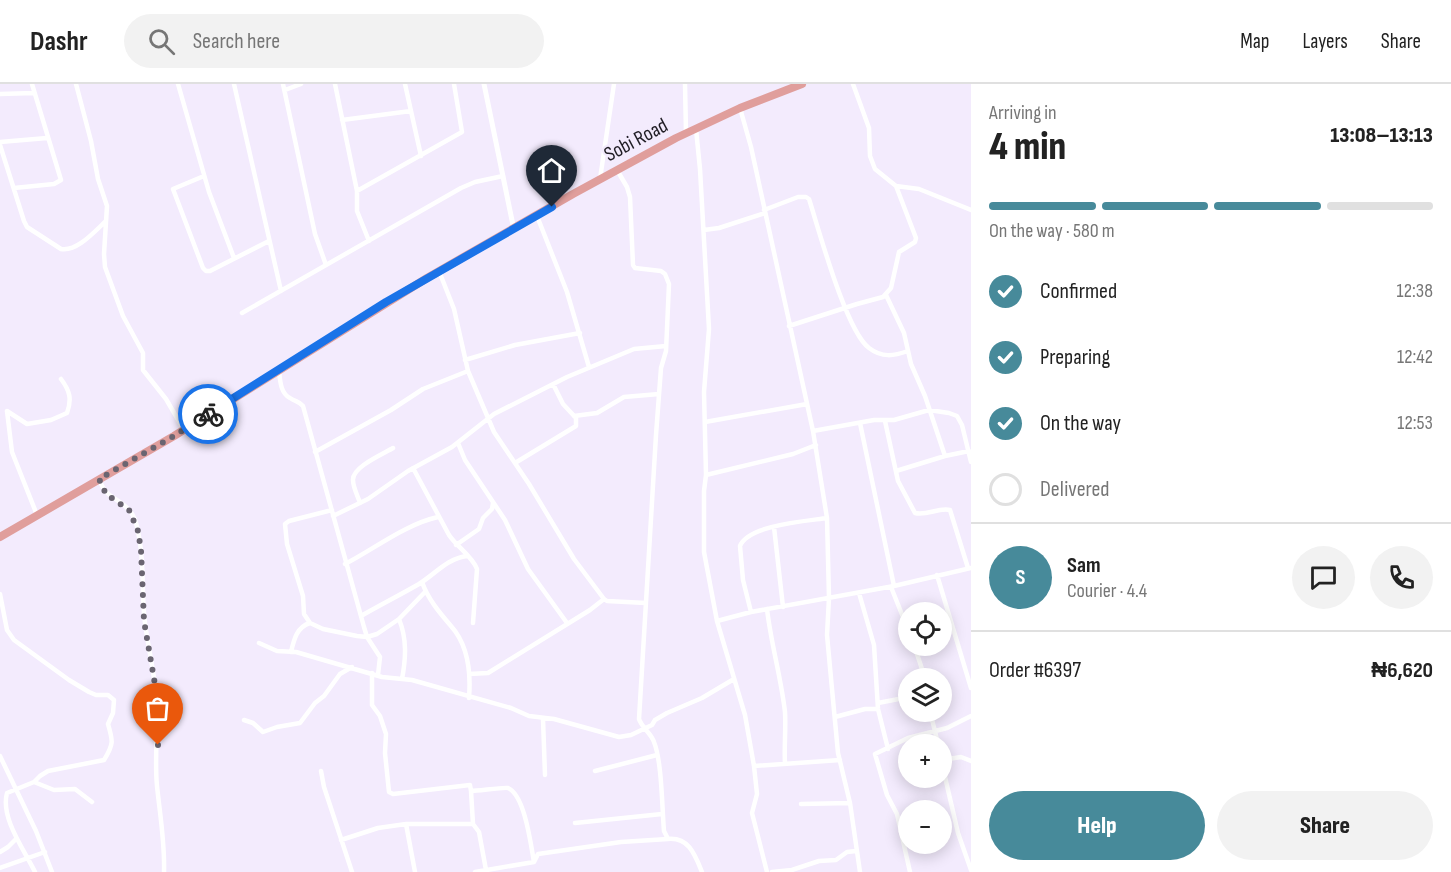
<!DOCTYPE html>
<html lang="en">
<head>
<meta charset="utf-8">
<style>
  :root { --surface:#fff; --page:#f2f2f2; --text:#222; --muted:#767676; --line:#e0e0e0; --accent:#478a9a }
  body { margin:0; font-family:"Sofia Sans Condensed",sans-serif; background:var(--page); color:var(--text); height:100vh; display:flex; flex-direction:column; font-size:22px; white-space:nowrap }
  * { box-sizing:border-box; margin:0 }
  p { font-size:20px; color:var(--muted) }
  .icon { flex:none; width:33px; height:33px; fill:none; stroke:currentColor; stroke-width:2; stroke-linecap:round; stroke-linejoin:round }
  .map { position:relative; flex:1; overflow:hidden }
  .side { display:flex; flex-direction:column; background:var(--surface); width:480px }
  .side>* { flex:none }
  .controls { position:absolute; left:898px; top:518px; display:grid; gap:12px }
  .controls a { display:grid; place-items:center; width:54px; height:54px; border-radius:50%; background:var(--surface); box-shadow:0 3px 15px #0003; font-size:30px }
  .pin { position:absolute; display:grid; place-items:center; width:51px; height:51px; color:#fff; margin:-62px -26px; border-radius:50% 50% 50% 0; rotate:-45deg; box-shadow:0 0 6px #0007 }
  .pin .icon { rotate:45deg }
  .courier { position:absolute; display:grid; place-items:center; width:60px; height:60px; margin:-30px; border:4px solid #1a73e8; border-radius:50%; background:#fff; color:#222; box-shadow:0 2px 8px #0007 }
  .overview em { font-style:normal; font-weight:800 }
  .overview div { display:flex; flex-direction:column-reverse }
  .overview { display:flex; align-items:center; justify-content:space-between; height:102px; padding:0 18px }
  h1 { font-size:39px; font-weight:800; line-height:45px }
  .bar { display:grid; grid-template-columns:repeat(4,1fr); gap:9px 6px; align-content:center; height:72px; padding:0 18px }
  .bar i { height:8px; border-radius:4px; background:var(--line) }
  .bar .on { background:var(--accent) }
  .bar p { grid-column:span 4 }
  .line { display:flex; align-items:center; gap:15px; padding:0 18px; border-top:2px solid var(--line) }
  .line div { flex:1 }
  .round { display:grid; place-items:center; flex:none; width:63px; height:63px; border-radius:32px; background:var(--page) }
  ol { padding:0 18px; list-style:none }
  li { display:flex; align-items:center; gap:18px; height:66px }
  li p { margin-inline-start:auto }
  li .icon { padding:6px; border-radius:50%; background:var(--accent); color:#fff; stroke-width:4 }
  li:last-child { color:var(--muted) }
  li i { width:33px; height:33px; border:3px solid var(--line); border-radius:50% }
  .primary-button { display:flex; gap:12px; margin-top:auto; padding:12px 18px }
  .primary-button a { flex:1; height:69px; border-radius:36px; background:var(--accent); color:#fff; font-size:24px; font-weight:800; line-height:69px; text-align:center }
  .primary-button a+a { background:var(--page); color:var(--text) }
  header { display:flex; align-items:center; gap:36px; box-sizing:border-box; height:84px; padding:0 30px; background:var(--surface); border-bottom:2px solid var(--line) }
  header strong { font-size:28px }
  nav { display:flex; gap:33px; margin-inline-start:auto; font-size:21px }
  .search { width:420px; height:54px; background:var(--page); display:flex; align-items:center; gap:15px; box-sizing:border-box; padding:0 21px; border-radius:33px; color:var(--muted); font-size:22px }
  main { display:flex; flex:1; min-height:0 }
  .map>svg:first-child { display:block }
</style>
</head>
<body>
<header>
<strong>Dashr</strong>
<div class="search"><svg class="icon" aria-label="search" viewBox="0 0 24 24"><circle cx="10" cy="10" r="6"/><path d="M15 15l6 6"/></svg>Search here</div>
<nav><a>Map</a><a>Layers</a><a>Share</a></nav>
</header>
<main>
<div class="map">
<svg width="971" height="788" viewBox="0 0 971 788">
  <rect width="100%" height="100%" fill="#f3ebfd"/>
  <g fill="none" stroke-linecap="round" stroke-linejoin="round">
    <path stroke="#fff" stroke-width="4.5" d="M76,0L91,57L98,95L107,122L104,170L105,183L123,232L143,269V286L166,315L184,346
      M178,0L209,108L234,174
      M234,0L281,207
      M283,0L315,150L326,181
      M335,0L357,107V127L369,157
      M405,0L421,72
      M685,0L686,49
      M853,0L869,44L870,72L875,85L896,102L919,105L971,126
      M285,6L301,0
      M0,10L34,9
      M740,24L751,63L813,347L827,434L829,514L827,551L832,605L838,669L850,719L860,788
      M342,36L411,27
      M696,45L700,85L709,245L704,308L706,391L704,407V468L717,537L745,631L754,682L757,710L752,729L767,788
      M0,58L47,54
      M0,61L24,137L27,143L61,165C77,168 95,147 106,137
      M617,86L627,103L630,113L633,181L635,184L661,187L665,190L669,200L666,267L661,284L656,351L639,635C642,644 651,649 654,658C662,678 662,724 664,747L668,755C689,753 695,771 702,788
      M204,92L173,105L203,184L206,187H210L269,157
      M600,95L614,0
      M14,104L54,100L61,96L32,0
      M357,107L462,48L454,0
      M764,126L798,113H806L809,115C819,146 846,247 869,264C882,274 894,272 908,267
      M537,132L567,208L589,283
      M704,146L719,144L765,129
      M439,187L454,225L468,287L494,348L529,400L574,475L604,515L607,517L646,519
      M886,211L904,249L911,280L925,312L945,372
      M242,229L461,104L475,98L503,92
      M789,242L857,220L883,213L891,204L899,168L915,158L916,154L896,102
      M465,276L515,261L580,249
      M279,286C280,295 280,309 290,314C296,318 299,317 303,322L364,543L367,553L380,573L378,591
      M7,327L12,368L37,431
      M7,327L27,340L51,336L67,329C72,315 70,307 61,295
      M574,332L597,329L624,313L659,310
      M885,337L898,397L915,429C927,432 939,423 950,426L968,484
      M705,338L807,320
      M860,339L894,502
      M813,347L874,336H894L929,326L949,329L957,332L962,341L971,378
      M458,359L465,376L505,436L528,485L567,539
      M315,368L391,326L423,305L468,287
      M515,379L576,342V334L563,320L553,300
      M413,384L449,451C457,463 472,472 477,485L473,539
      M896,387L945,372L969,367
      M706,391L793,370L816,361
      M99,395C106,415 118,413 130,427C134,432 137,441 138,448C145,477 141,509 145,539C148,563 154,586 156,611C159,641 154,672 157,702C160,731 165,759 164,788
      M360,419C358,412 353,404 353,396C352,383 383,370 393,364
      M332,426L289,437L285,440L287,460L303,512L304,530L310,539L323,545L357,552L367,553L377,550L399,535L425,508
      M333,432L368,415L408,387L452,363L494,330L567,293L634,265L666,262
      M774,443L783,523
      M456,461L479,445L483,434L492,425L493,419
      M345,480C374,465 406,440 438,433
      M937,491L971,604
      M422,498C428,515 439,528 451,542C468,561 471,589 469,614
      M891,503L909,548
      M859,509L874,561L878,625L888,665
      M0,510L7,546L14,556L69,596L89,608L96,611H108L114,616L113,629L108,640C113,657 114,660 104,676L48,687L40,692L34,698
      M767,525C771,560 781,593 785,628C786,645 784,663 785,680
      M751,528L743,496L740,462C748,441 807,437 827,434
      M361,532C380,521 400,511 419,500C435,490 448,474 467,472
      M399,535C407,555 406,574 402,595
      M717,537L751,528L894,502L971,484
      M259,559L277,567L296,568L382,593L412,596L511,624L529,632L554,635L619,653L631,651L652,641L655,636L667,629L702,614L734,595
      M914,561L925,594
      M291,568C294,555 297,543 310,539
      M372,589V621L380,632L386,650L385,669L389,708L393,710L470,701L471,707C478,707 504,703 508,704C525,711 531,762 534,778
      M469,590L488,589L590,526L604,515
      M878,619L909,613
      M930,627L938,660
      M835,633L865,625H878
      M543,635L545,691
      M244,636L253,639L263,648L277,643L300,639L315,619L324,612L340,590L352,583
      M0,672L36,747L52,788
      M942,676L961,673L971,677
      M942,680L958,749L971,786
      M754,682L840,676
      M321,687L324,703L352,788
      M595,687L657,671
      M471,707L473,740
      M801,720L850,719
      M575,739L662,730
      M406,740L415,788
      M341,756L378,744L406,740H473L479,748L486,786
      M0,768L8,763L16,755
      M0,784L45,768
      M35,788C25,767 0,734 7,709L34,698L54,706L75,705L92,718
      M475,788L534,778L538,770L621,758L668,755
      M772,788L792,786L819,777L836,776L847,768L856,767
      M910,788L897,730L887,711L875,670L908,654L947,644L971,632"/>
    <path stroke="#fff" stroke-width="5" d="M484,0L514,146"/>
    <path stroke="#e09e9c" stroke-width="8" d="M0,453L174,352L427,194L573,110L676,54L740,24L802,0"/>
  </g>
  <g fill="none" stroke-linecap="round" stroke-linejoin="round">
    <path stroke="#6a6571" stroke-width="6" stroke-dasharray="0 10.8" d="M158,661L157,612L144,537L141,466L138,447L129,426L106,410L99,395L174,352L208,330"/>
    <path stroke="#1a73e8" stroke-width="8" d="M208,330L386,218L552,123"/>
  </g>
  <g text-anchor="middle" dominant-baseline="central" stroke-width="4.5" stroke-linejoin="round" paint-order="stroke">
    <g font-size="21" fill="#201d25" stroke="#f3ebfd">
      <text transform="translate(636 56) rotate(-28)">Sobi Road</text>
    </g>
  </g>
</svg>
<div class="controls">
<a><svg class="icon" aria-label="locate" viewBox="0 0 24 24"><circle cx="12" cy="12" r="6"/><path d="M12 2v4M12 18v4M2 12h4M18 12h4"/></svg></a>
<a><svg class="icon" aria-label="layers" viewBox="0 0 24 24"><path d="M12 4l9 5-9 5-9-5zM3 14l9 5 9-5"/></svg></a>
<a>+</a>
<a>−</a>
</div>
<div class="pin" style="left:158px;top:661px;background:#ea580c"><svg class="icon" aria-label="bag" viewBox="0 0 24 24"><path d="M5 8h14l-1 12H6zM9 8a3 3 0 0 1 6 0"/></svg></div>
<div class="pin" style="left:552px;top:123px;background:#1f2937"><svg class="icon" aria-label="home" viewBox="0 0 24 24"><path d="M3 11l9-7 9 7M6 9v11h12V9"/></svg></div>
<div class="courier" style="left:208px;top:330px"><svg class="icon" aria-label="bike" viewBox="0 0 24 24"><circle cx="6" cy="16" r="4"/><circle cx="18" cy="16" r="4"/><path d="M6 16l4-8h5l3 8M10 8l3 8H6M13 5h3"/></svg></div>
</div>
<section class="side">
<div class="overview"><div><h1>4 min</h1><p>Arriving in</p></div><em>13:08–13:13</em></div>
<div class="bar"><i class="on"></i><i class="on"></i><i class="on"></i><i></i><p>On the way · 580 m</p></div>
<ol>
<li><svg class="icon" aria-label="check" viewBox="0 0 24 24"><path d="M5 12l5 5 9-10"/></svg>Confirmed<p>12:38</p></li>
<li><svg class="icon" aria-label="check" viewBox="0 0 24 24"><path d="M5 12l5 5 9-10"/></svg>Preparing<p>12:42</p></li>
<li><svg class="icon" aria-label="check" viewBox="0 0 24 24"><path d="M5 12l5 5 9-10"/></svg>On the way<p>12:53</p></li>
<li><i></i>Delivered</li>
</ol>
<div class="line" style="height:108px"><b class="round" style="background:var(--accent);color:#fff">S</b><div><b>Sam</b><p>Courier · 4.4</p></div><a class="round"><svg class="icon" aria-label="chat" viewBox="0 0 24 24"><path d="M4 5h16v11H9l-5 4z"/></svg></a><a class="round"><svg class="icon" aria-label="phone" viewBox="0 0 24 24"><path d="M5 4h4l2 5-3 2q2 4 5 5l2-3 5 2v4C11 20 4 13 5 4z"/></svg></a></div>
<div class="line" style="height:78px"><div>Order #6397</div><b>₦6,620</b></div>
<div class="primary-button"><a>Help</a><a>Share</a></div>
</section>
</main>
</body>
</html>
